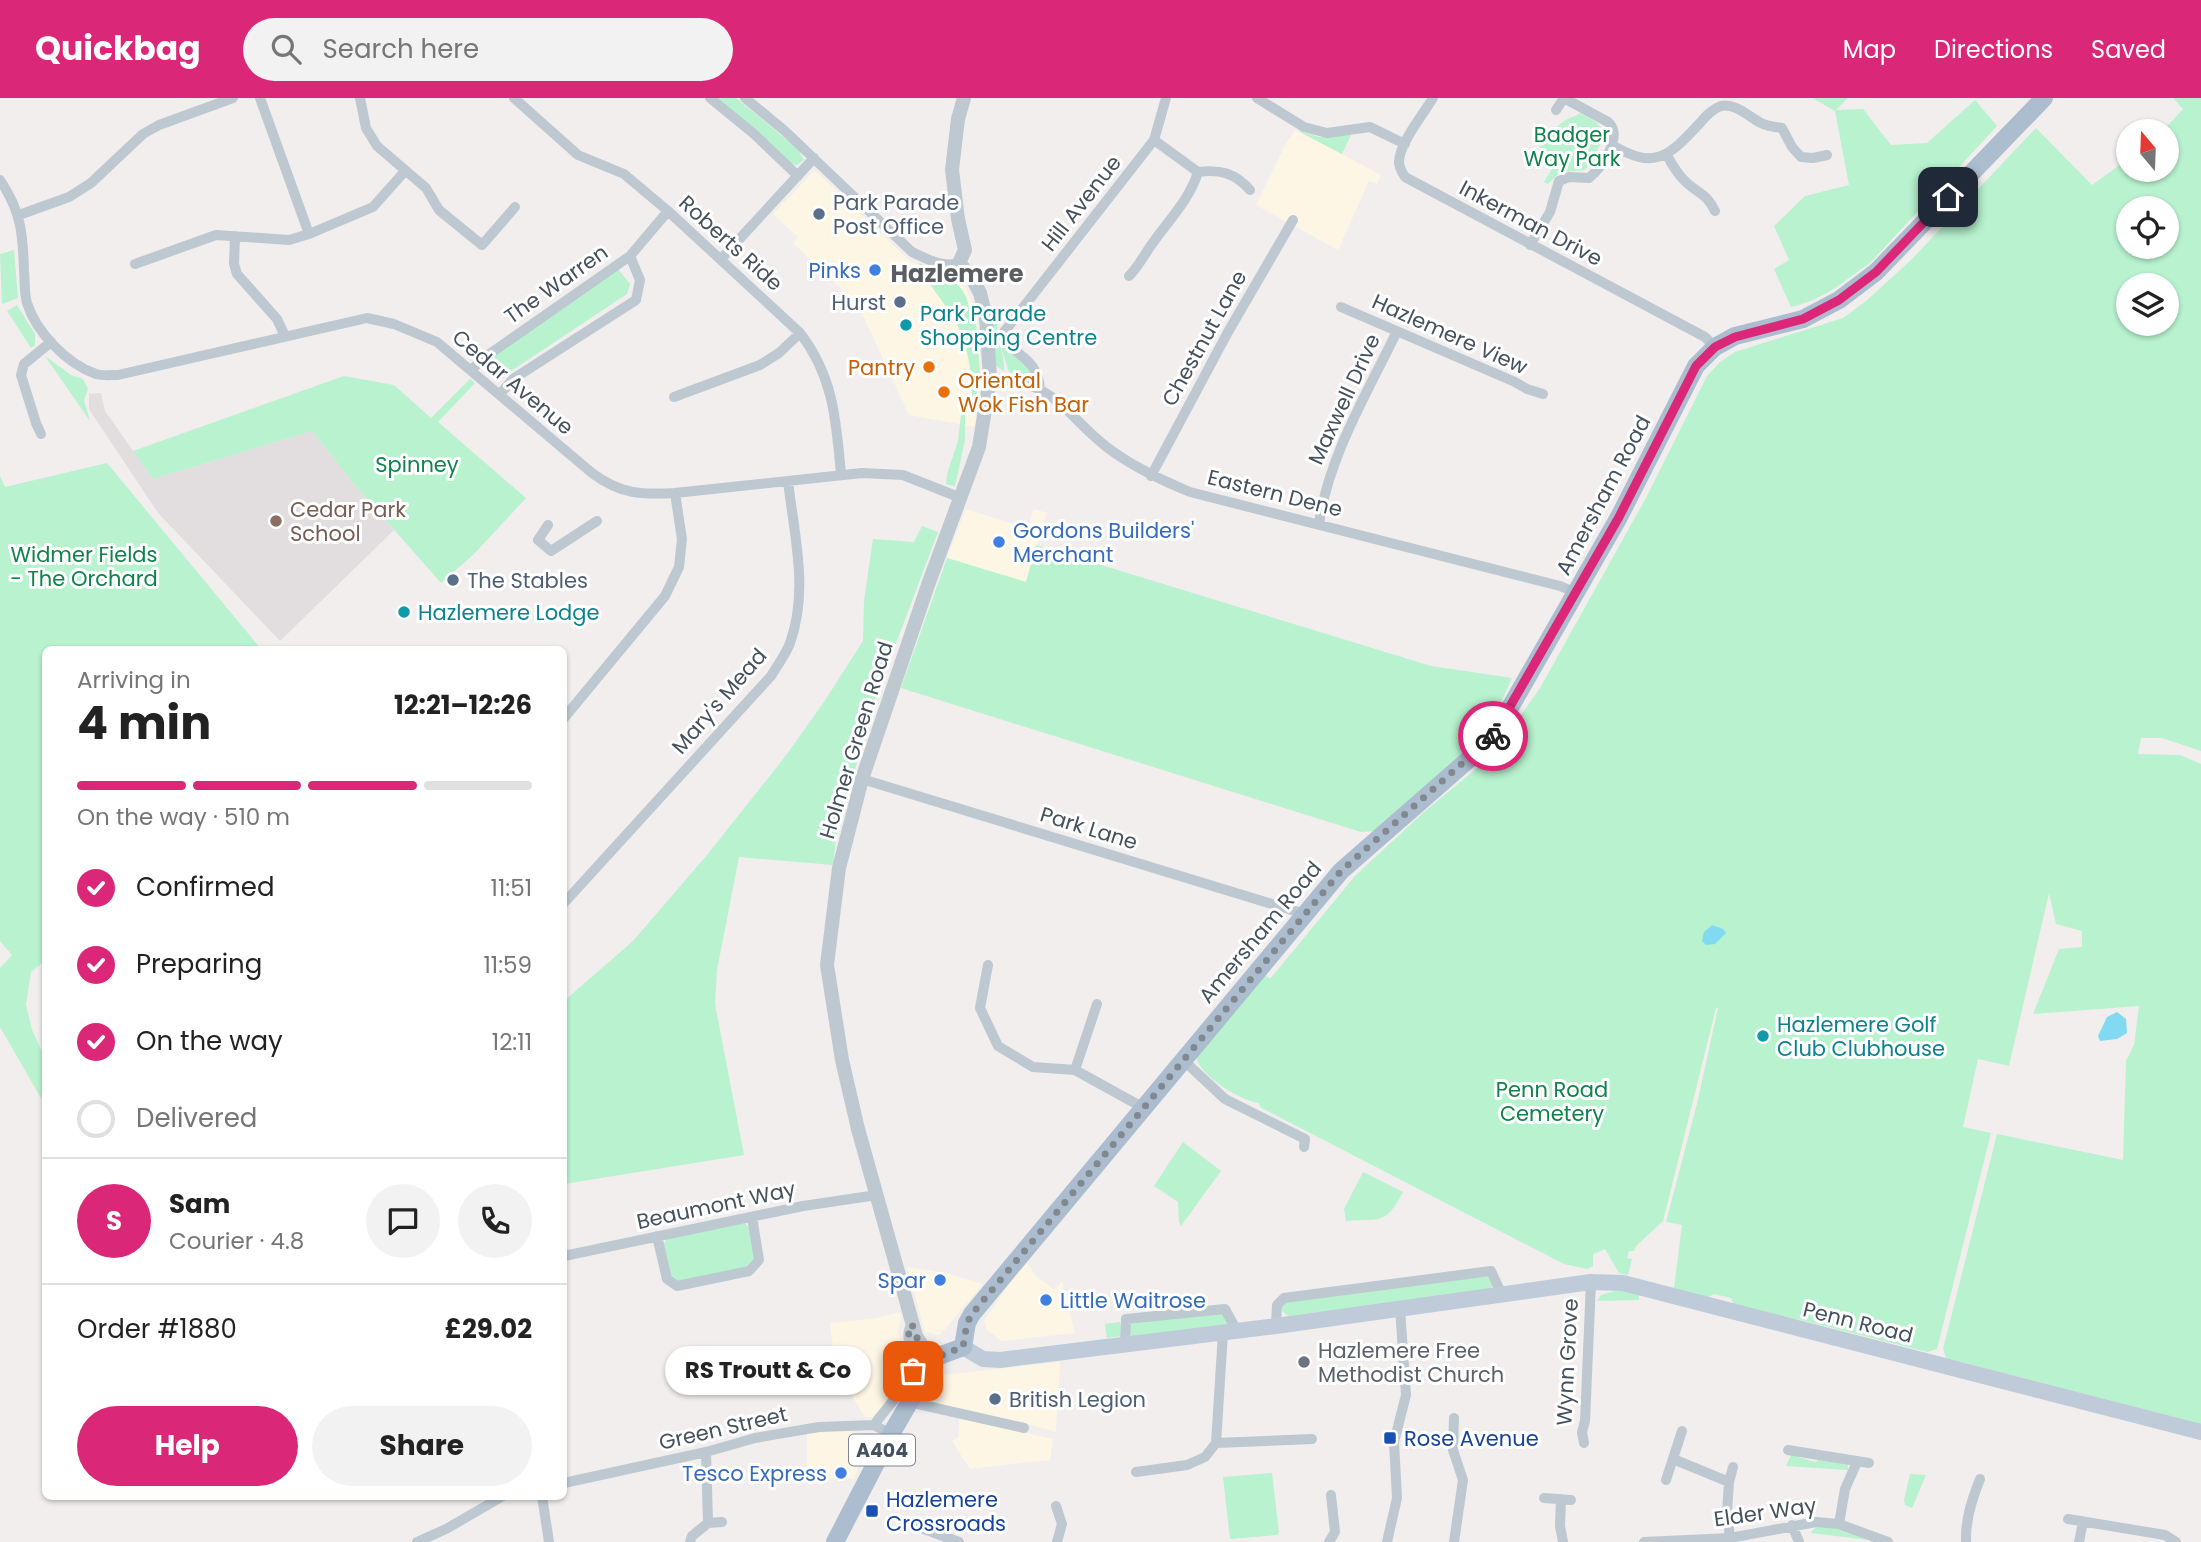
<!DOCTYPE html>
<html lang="en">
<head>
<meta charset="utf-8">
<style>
  :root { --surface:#fff; --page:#f2f2f2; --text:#222; --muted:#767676; --line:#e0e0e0; --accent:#db2777 }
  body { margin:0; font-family:Poppins,sans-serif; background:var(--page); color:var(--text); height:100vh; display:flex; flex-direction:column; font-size:26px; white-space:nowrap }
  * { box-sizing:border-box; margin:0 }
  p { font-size:23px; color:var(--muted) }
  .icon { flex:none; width:38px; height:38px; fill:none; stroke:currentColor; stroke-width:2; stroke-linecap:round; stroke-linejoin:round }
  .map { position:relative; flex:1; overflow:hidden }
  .drawer { position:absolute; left:42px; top:548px; width:525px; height:854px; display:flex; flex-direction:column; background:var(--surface); border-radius:10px; box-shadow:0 2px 5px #0004 }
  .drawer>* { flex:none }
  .needle { width:46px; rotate:341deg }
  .buttons { position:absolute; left:2116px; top:21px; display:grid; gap:14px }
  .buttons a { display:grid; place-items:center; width:63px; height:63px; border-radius:50%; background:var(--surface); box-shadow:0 2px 5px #0004; font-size:35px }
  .pin { position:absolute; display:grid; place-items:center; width:60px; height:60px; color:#fff; margin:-30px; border-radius:14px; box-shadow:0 4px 10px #0006 }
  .courier { position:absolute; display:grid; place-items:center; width:70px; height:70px; margin:-35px; border:5px solid #db2777; border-radius:50%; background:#fff; color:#222; box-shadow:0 2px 9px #0007 }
  .bubble { position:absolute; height:49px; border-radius:24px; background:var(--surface); box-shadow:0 2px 5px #0004; font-size:23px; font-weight:700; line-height:49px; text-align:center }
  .head em { font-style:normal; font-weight:700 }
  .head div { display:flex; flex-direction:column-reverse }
  .head { display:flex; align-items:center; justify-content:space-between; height:119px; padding:0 35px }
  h1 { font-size:46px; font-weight:700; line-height:52px }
  .bar { display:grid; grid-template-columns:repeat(4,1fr); gap:10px 7px; align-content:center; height:84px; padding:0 35px }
  .bar i { height:9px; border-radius:5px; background:var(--line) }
  .bar .active { background:var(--accent) }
  .bar p { grid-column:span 4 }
  .line { display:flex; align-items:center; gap:18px; padding:0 35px; border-top:2px solid var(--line) }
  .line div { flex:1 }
  .round { display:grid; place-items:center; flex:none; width:74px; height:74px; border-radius:37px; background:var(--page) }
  ol { padding:0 35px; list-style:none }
  li { display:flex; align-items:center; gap:21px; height:77px }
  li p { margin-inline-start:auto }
  li .icon { padding:7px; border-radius:50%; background:var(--accent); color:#fff; stroke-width:4 }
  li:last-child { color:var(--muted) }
  li i { width:38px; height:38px; border:4px solid var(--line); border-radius:50% }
  .primary-button { display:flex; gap:14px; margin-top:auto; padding:14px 35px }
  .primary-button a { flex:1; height:80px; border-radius:42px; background:var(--accent); color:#fff; font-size:28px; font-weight:700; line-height:80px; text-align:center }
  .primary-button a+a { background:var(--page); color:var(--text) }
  header { display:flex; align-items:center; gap:42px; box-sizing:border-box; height:98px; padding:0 35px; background:var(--accent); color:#fff }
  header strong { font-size:33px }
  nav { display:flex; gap:38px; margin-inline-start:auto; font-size:24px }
  .search { width:490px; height:63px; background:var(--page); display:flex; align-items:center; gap:18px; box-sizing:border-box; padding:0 24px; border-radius:38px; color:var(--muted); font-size:26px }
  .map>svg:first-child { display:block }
</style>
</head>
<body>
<header>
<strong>Quickbag</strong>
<div class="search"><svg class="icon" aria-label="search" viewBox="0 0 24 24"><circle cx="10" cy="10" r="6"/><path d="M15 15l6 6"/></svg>Search here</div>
<nav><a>Map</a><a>Directions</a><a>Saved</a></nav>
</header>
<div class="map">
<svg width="2201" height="1444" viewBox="0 0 2201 1444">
  <rect width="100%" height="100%" fill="#f1eeed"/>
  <path fill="#fdf6e5" d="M1296,32L1381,77L1377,86L1369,83L1338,152L1256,107L1286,45Z
    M813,74L818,75L911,164L950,177L966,190L977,222L981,271L975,329L909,317L858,207L793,145L798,139L773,116Z
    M966,411L1027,430L1034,411L1047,415L1026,484L947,460Z
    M1025,1162L1035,1177L1054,1192L1062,1184L1075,1235L1001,1243L986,1231L984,1223Z
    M907,1169L947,1175L983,1186L940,1237L925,1234Z
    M900,1214L901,1220L898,1233L905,1264L904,1274L901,1283L873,1319H865L836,1272L830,1225L877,1220Z
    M1060,1264L1056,1334L1017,1323L1006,1324L928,1303L930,1291L942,1277Z
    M959,1320L1053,1341L1050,1362L970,1371L952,1343L959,1339Z
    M843,1332L870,1337L854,1381L832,1380L828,1381V1384L807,1385V1335Z"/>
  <path fill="#e2dedf" d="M101,295L105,313L153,381L312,333L354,386L394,432L280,543L158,415L89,311V296Z"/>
  <path fill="#b8f2cf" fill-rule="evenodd" d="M715,0H736L797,50L804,62L797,67L792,66Z
    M1812,0H1848L1836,12L1863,11L1891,47L1927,45L1975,2L1997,28L1870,165C1842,184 1826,201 1791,209L1774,171L1789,162L1774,128L1805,98L1849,87L1835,13Z
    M2173,0H2201V653L2162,640H2141L2138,656L2180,657L2201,666V1326L1946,1260L1943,1251L1997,1036L2123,1062L2126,963L2134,947L2139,908L2033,916L2059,851L2082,849V833L2056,826L2049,795L2009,968L1978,961L1963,1029L1991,1035L1937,1251L1927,1254L1797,1221L1794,1225L1735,1209L1731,1200L1714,1196L1705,1201L1674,1190L1682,1127L1666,1124L1697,1006L1718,910H1716L1663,1123L1636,1148L1634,1153H1629L1627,1160L1632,1161L1628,1177L1619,1175L1605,1151L1593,1156V1168L1587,1171L1564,1166L1260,1009L1259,1005C1241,1003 1198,977 1196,958L1264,876L1270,881L1355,778L1424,714L1483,665L1504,641L1540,590L1647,398L1707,278L1720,264L1735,254L1843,220L1866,203L1910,163L2036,30L2092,87L2128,61V72H2166V33H2163L2183,11ZM2128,110H2166V149H2128ZM2128,187H2166V226H2128Z
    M1580,15C1592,22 1605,26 1603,41L1588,69L1584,72L1560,74L1548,86L1544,84L1555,66L1536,54C1545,43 1553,31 1564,23C1570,19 1575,19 1580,15Z
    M1296,32L1319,39L1351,37L1342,56Z
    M14,152L18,200L2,206L0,156Z
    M919,165C943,176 971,186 969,217L976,222L980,272L975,308L967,306L972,303C973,276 967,240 951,216C940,199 926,184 919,165Z
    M618,171L630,186L627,196L508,275L490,259Z
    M17,207L35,236V247L31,250L7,213Z
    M992,224H997C997,243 1005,257 1004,273L996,268Z
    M999,243L1032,274L1029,279L1026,281L1009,274Z
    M45,258L71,277L83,281L88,291L84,302L90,323Z
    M344,278L394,287L431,320L470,281L475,285L438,324L526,400L474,456L441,485L354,386L312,333L153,381L133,353Z
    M962,308H965V342L955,388L946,386L947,376L958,343Z
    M107,365L261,551H46L45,863L31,874L26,907L32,932L45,960V1007L0,929V870L12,857L0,843V378L5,389Z
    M922,428L938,434L872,609L836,740L833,767L739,759L717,872L715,906L744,1057L564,1086V903L633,843L707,757L784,660L824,604L863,543L864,503L873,441L914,444Z
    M1036,447L1431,568L1512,580L1486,638L1375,733L1361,734L901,590L947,460L1026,484Z
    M1183,1044L1221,1073L1181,1128L1179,1124L1178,1104L1154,1088Z
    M1363,1074L1403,1094C1385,1128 1381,1120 1346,1123L1344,1111Z
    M745,1125L749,1130L754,1160L745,1169L680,1183L671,1180L662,1148L668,1140Z
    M1490,1178L1494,1186L1490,1192L1288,1218L1281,1212L1282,1207L1287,1203Z
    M1625,1190L1639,1195V1202L1597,1203L1601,1197Z
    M1228,1212L1232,1227L1131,1239C1129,1232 1129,1228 1133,1222Z
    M1120,1224L1122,1238L1107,1240L1105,1226Z
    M1794,1356L1798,1359L1815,1364L1818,1362L1844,1364L1848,1367V1372L1786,1368L1791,1357Z
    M1272,1375L1279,1435L1277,1437L1230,1441L1223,1379Z
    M1910,1376L1926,1377L1912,1410L1905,1407L1904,1402Z
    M1817,1427L1840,1429L1869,1442L1811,1435Z"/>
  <path fill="#82daf2" d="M1712,827L1723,831L1726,835L1715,846L1706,847L1702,843L1704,834Z
    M2117,914L2126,921L2127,935L2117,941L2100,943L2098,938L2107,919Z"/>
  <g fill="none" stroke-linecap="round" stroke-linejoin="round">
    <path stroke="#bdc8d1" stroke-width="10" d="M260,0L309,136
      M360,0L366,30L377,48L426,90L439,112L482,147L515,109
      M514,0L578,57L624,76L668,113L800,235C834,279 836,323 841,376
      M710,0L754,36L798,78
      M745,0L785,33L912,154C927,161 942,170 959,165
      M1257,0L1304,29L1327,35L1370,29L1405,46
      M1433,0C1424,15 1399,46 1399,64C1399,70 1402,74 1405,79L1705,239L1715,249
      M1154,42L1198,74C1220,71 1235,75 1250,92
      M1612,47C1656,73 1669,58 1700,25C1706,18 1712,11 1721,8C1736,5 1749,19 1761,25C1767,28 1775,29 1782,30L1792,49L1801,59L1813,60L1827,57
      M1667,57C1672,67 1678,77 1687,85C1699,96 1707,96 1715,113
      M0,82C21,113 23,136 24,173C25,183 24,195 27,205C36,234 67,266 96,276C103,278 111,277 118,277L367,220L394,226L437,244L592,375C620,396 641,397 675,395L862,375L903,377L961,400
      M19,117L69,99L91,85L143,36L159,27L233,0
      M235,138L234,166L237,176L277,221L285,238
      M1530,147L1550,114L1559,83L1569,79L1589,80C1602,69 1624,38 1608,24L1564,0L1556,12
      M721,161L814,60
      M135,166L216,137L289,142L309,136L373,109L405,73
      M1129,178C1139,168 1144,157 1152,146C1168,123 1190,101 1198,74
      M1341,209L1515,284L1527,291L1543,296
      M472,271L488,257L630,158L668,113
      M990,280C1057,284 1062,314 1108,350C1133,369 1161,382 1190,394L1560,488L1577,495
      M1040,292C1039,266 1023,260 1005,244L1004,234L1154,42L1166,0
      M500,296L513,281L636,202L640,182L630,158
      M674,299L760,267L779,255L800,235
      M41,336L36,325L21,277L24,266L51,244
      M1151,378L1228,234L1293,122
      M1319,426C1328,359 1368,294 1397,233
      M548,427L538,442L551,453L597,423
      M564,620L665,498L679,469L682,441L675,395
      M862,681L1305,816
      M564,805L771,578C777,568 786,556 790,545C809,493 794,436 788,383
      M988,867L980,910L998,948L1033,969L1075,972L1142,1009
      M1182,961L1225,1001L1305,1041L1304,1049
      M1075,972L1097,906
      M657,1138L667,1181L677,1188L749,1173L759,1162L752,1119
      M564,1158L803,1108L877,1097
      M1276,1228L1277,1207L1284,1200L1491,1173L1502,1197
      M1125,1247L1126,1221L1225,1211L1237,1233
      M909,1304L1024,1330
      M874,1327C883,1314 908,1287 913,1273C919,1257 901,1240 912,1226
      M1216,1345L1312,1341
      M1584,1345L1582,1334L1585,1323L1591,1184
      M1788,1352L1869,1365
      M1673,1361L1729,1384L1727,1414L1730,1440
      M1136,1374L1187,1367L1205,1359L1216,1345L1223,1235
      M1666,1382L1682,1333
      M1729,1384L1733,1369
      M564,1385L706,1354L755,1340L819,1329L874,1327L891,1336
      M542,1398L549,1444
      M1544,1400L1571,1402
      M1561,1401L1560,1428L1563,1444
      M1056,1408L1062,1426L1057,1444
      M2068,1421L2165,1437L2176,1444
      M708,1425L722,1424
      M1839,1426L1845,1391L1857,1364
      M913,1427L959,1444
      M1792,1427L1799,1444
      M417,1444L446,1431L503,1398
      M690,1444L692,1438L708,1425L706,1354
      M1329,1444L1335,1434L1331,1397
      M1387,1444L1397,1400L1394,1344L1406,1297L1400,1210
      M1454,1444L1463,1382L1453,1352L1454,1320
      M1644,1444L1730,1440L1816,1424L1839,1426L1888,1444
      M1966,1444C1965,1422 1972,1401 1980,1381
      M2079,1444L2083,1424"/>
    <path stroke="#bdc8d1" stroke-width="14" d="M931,1261L916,1238L858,1031L842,962L827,867L839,770L862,681L928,487L979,349L990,280L986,219L980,195L971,178L959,165L965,152L958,121L952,72L958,21L964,0"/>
    <path stroke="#bfcbd8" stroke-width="16" d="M963,1249L983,1261L1000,1262L1276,1228L1591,1184L1623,1185L2201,1334"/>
    <path stroke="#abbdcf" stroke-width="18" d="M835,1444L891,1336L927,1274L931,1261L963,1249L967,1225L972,1216L1341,773L1492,641L1619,419L1696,268L1715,249L1735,238L1803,221L1839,202L1876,174L2044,0"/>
  </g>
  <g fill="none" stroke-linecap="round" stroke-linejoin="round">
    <path stroke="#81888f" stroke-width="7" stroke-dasharray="0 12.6" d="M913,1273C914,1269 915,1265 914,1261C913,1248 904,1238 912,1226L916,1238L931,1261L963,1249L967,1225L972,1216L1341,773L1493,638"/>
    <path stroke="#db2777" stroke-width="9" d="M1493,638L1619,419L1696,268L1715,249L1735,239L1803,221L1839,202L1876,174L1948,99"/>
  </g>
  <g fill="#5c6f8a" stroke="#fff" stroke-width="2.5">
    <circle cx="819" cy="116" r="7"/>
    <circle cx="900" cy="204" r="7"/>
    <circle cx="453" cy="482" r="7"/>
    <circle cx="995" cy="1301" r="7"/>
  </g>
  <g fill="#3f7fe0" stroke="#fff" stroke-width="2.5">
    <circle cx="875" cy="172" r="7"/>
    <circle cx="999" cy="444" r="7"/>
    <circle cx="940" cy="1182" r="7"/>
    <circle cx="1046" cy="1202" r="7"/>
    <circle cx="841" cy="1375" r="7"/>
  </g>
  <g fill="#0f9aa8" stroke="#fff" stroke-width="2.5">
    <circle cx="906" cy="227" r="7"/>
    <circle cx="404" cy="514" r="7"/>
    <circle cx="1763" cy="938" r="7"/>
  </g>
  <g fill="#e8710a" stroke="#fff" stroke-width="2.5">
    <circle cx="929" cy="269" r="7"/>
    <circle cx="944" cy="294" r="7"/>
  </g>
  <circle fill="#8d6e63" stroke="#fff" stroke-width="2.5" cx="276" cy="423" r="7"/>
  <circle fill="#6b7280" stroke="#fff" stroke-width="2.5" cx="1304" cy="1264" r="7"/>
  <g fill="#1a4fb4" stroke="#fff" stroke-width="2.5">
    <rect x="1383" y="1333" width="14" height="14" rx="3.5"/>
    <rect x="865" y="1406" width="14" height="14" rx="3.5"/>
  </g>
  <g text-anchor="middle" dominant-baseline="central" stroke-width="6" stroke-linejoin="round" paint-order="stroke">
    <rect fill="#fff" stroke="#7d858e" stroke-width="2" x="849" y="1336.5" width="66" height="31" rx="5"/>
    <g font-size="19" font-weight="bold" fill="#45515d">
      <text x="882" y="1352">A404</text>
    </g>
    <g font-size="21" fill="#10834b" stroke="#fff">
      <text x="1572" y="36">Badger<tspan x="1572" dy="24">Way Park</tspan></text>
      <text x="417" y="366">Spinney</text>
      <text x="84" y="456">Widmer Fields<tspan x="84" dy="24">- The Orchard</tspan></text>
      <text x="1552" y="991">Penn Road<tspan x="1552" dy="24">Cemetery</tspan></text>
    </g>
    <g font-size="21" fill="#4e5e75" stroke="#fff" text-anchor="start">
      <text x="833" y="104">Park Parade<tspan x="833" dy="24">Post Office</tspan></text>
      <text x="886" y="204" text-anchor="end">Hurst</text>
      <text x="467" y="482">The Stables</text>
      <text x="1009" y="1301">British Legion</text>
    </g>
    <g font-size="21" fill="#45515d" stroke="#fff">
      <text transform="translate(1081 105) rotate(-52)">Hill Avenue</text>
      <text transform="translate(1531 125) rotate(28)">Inkerman Drive</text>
      <text transform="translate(731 145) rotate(42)">Roberts Ride</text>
      <text transform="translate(556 186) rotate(-35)">The Warren</text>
      <text transform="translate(1450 236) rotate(24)">Hazlemere View</text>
      <text transform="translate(1204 240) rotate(-61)">Chestnut Lane</text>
      <text transform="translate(513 284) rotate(40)">Cedar Avenue</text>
      <text transform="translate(1344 301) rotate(-65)">Maxwell Drive</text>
      <text transform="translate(1275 395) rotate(14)">Eastern Dene</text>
      <text transform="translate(1603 397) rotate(-62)">Amersham Road</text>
      <text transform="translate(719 603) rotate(-49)">Mary's Mead</text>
      <text transform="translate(856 642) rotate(-73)">Holmer Green Road</text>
      <text transform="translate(1089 730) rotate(17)">Park Lane</text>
      <text transform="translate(1260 834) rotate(-50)">Amersham Road</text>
      <text transform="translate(716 1107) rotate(-12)">Beaumont Way</text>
      <text transform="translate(1858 1224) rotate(14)">Penn Road</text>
      <text transform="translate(1567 1264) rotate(-87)">Wynn Grove</text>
      <text transform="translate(723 1330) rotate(-13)">Green Street</text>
      <text transform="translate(1765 1414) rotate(-8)">Elder Way</text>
    </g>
    <g font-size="21" fill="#366cbe" stroke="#fff" text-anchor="end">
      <text x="861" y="172">Pinks</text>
      <text x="1013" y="432" text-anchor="start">Gordons Builders'<tspan x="1013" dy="24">Merchant</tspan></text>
      <text x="926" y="1182">Spar</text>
      <text x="1060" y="1202" text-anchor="start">Little Waitrose</text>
      <text x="827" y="1375">Tesco Express</text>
    </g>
    <g font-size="21" fill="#0d838f" stroke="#fff" text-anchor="start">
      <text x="920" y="215">Park Parade<tspan x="920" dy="24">Shopping Centre</tspan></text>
      <text x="418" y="514">Hazlemere Lodge</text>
      <text x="1777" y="926">Hazlemere Golf<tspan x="1777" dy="24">Club Clubhouse</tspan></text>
    </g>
    <g font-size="21" fill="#c56008" stroke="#fff" text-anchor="end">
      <text x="915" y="269">Pantry</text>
      <text x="958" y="282" text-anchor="start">Oriental<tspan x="958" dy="24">Wok Fish Bar</tspan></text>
    </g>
    <g font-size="21" fill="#785e54" stroke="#fff" text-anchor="start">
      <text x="290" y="411">Cedar Park<tspan x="290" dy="24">School</tspan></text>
    </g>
    <g font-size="21" fill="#5b616d" stroke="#fff" text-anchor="start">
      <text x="1318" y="1252">Hazlemere Free<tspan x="1318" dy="24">Methodist Church</tspan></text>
    </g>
    <g font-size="21" fill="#164399" stroke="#fff" text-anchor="start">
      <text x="1404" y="1340">Rose Avenue</text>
      <text x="886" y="1401">Hazlemere<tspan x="886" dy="24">Crossroads</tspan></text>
    </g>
    <g font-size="24" font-weight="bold" fill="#5a5e63" stroke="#fff">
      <text x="957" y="175">Hazlemere</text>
    </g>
  </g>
</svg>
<div class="buttons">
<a><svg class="needle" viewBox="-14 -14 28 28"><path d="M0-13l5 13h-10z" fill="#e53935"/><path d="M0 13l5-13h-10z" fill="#767676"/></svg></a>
<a><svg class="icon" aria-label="locate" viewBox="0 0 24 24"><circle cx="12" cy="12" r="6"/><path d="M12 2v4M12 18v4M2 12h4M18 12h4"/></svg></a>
<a><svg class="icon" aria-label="layers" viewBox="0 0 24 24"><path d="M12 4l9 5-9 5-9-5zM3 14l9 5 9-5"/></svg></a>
</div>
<div class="pin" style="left:913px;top:1273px;background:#ea580c"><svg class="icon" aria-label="bag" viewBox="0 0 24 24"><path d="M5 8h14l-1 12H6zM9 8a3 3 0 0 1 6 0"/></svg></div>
<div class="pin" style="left:1948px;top:99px;background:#1f2937"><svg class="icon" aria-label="home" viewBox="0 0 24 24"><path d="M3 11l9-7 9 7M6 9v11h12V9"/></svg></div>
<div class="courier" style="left:1493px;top:638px"><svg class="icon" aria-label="bike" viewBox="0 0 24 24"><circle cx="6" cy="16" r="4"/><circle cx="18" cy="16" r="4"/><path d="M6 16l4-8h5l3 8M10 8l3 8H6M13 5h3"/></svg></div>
<div class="bubble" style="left:665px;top:1248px;width:206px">RS Troutt &amp; Co</div>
<section class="drawer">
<div class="head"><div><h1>4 min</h1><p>Arriving in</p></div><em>12:21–12:26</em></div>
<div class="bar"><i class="active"></i><i class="active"></i><i class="active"></i><i></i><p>On the way · 510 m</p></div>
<ol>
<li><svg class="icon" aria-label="check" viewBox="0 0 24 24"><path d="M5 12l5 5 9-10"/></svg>Confirmed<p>11:51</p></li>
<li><svg class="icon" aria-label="check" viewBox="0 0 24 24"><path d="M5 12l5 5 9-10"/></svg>Preparing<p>11:59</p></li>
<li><svg class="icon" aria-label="check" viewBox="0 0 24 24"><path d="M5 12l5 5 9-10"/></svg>On the way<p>12:11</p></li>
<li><i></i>Delivered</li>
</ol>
<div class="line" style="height:126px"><b class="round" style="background:var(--accent);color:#fff">S</b><div><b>Sam</b><p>Courier · 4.8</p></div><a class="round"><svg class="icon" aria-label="chat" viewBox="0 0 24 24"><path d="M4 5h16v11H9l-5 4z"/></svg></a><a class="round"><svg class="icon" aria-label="phone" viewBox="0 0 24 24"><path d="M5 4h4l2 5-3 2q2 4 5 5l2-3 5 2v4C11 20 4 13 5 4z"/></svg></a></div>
<div class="line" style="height:91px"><div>Order #1880</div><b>£29.02</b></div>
<div class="primary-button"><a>Help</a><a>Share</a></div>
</section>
</div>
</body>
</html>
